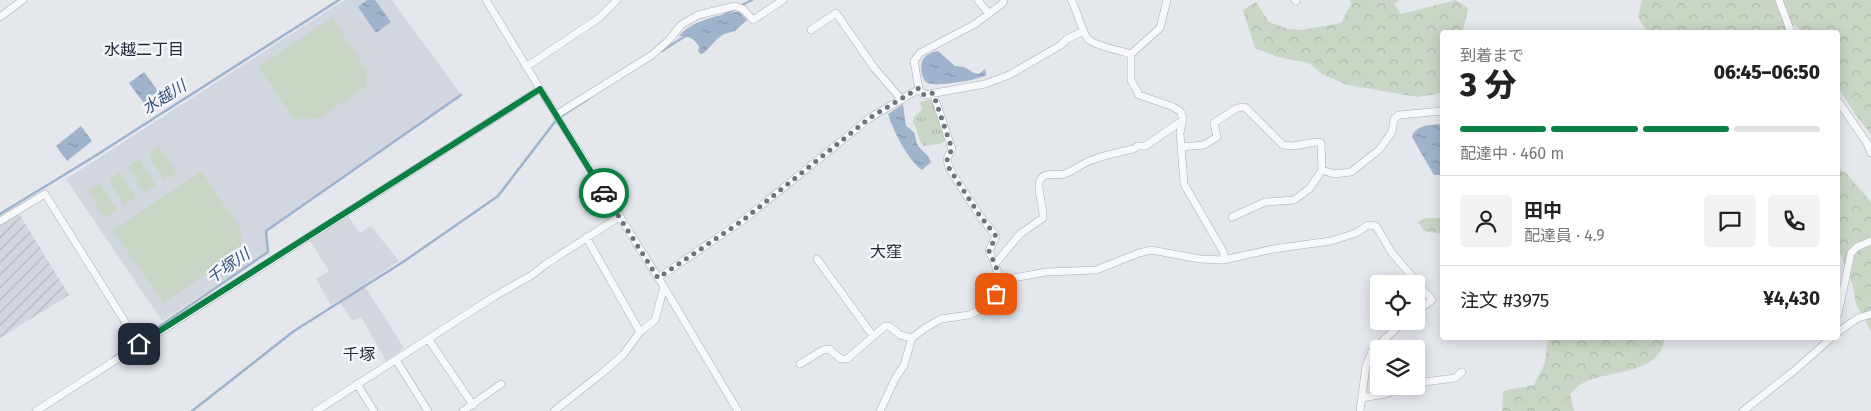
<!DOCTYPE html>
<html lang="ja">
<head>
<meta charset="utf-8">
<style>
  :root { --surface:#fff; --page:#f2f2f2; --text:#222; --muted:#767676; --line:#e0e0e0; --accent:#0b8043 }
  body { margin:0; font-family:"Fira Sans","Noto Sans JP",sans-serif; background:var(--page); color:var(--text); height:100vh; display:flex; flex-direction:column; font-size:19px; white-space:nowrap }
  * { box-sizing:border-box; margin:0 }
  p { font-size:16px; color:var(--muted) }
  .icon { flex:none; width:28px; height:28px; fill:none; stroke:currentColor; stroke-width:2; stroke-linecap:round; stroke-linejoin:round }
  .map { position:relative; flex:1; overflow:hidden }
  .panel { position:absolute; left:1440px; top:30px; width:400px; height:310px; display:flex; flex-direction:column; background:var(--surface); border-radius:5px; box-shadow:0 2px 12px #0003 }
  .panel>* { flex:none }
  .tools { position:absolute; left:1370px; top:275px; display:grid; gap:10px }
  .tools a { display:grid; place-items:center; width:55px; height:55px; border-radius:5px; background:var(--surface); box-shadow:0 2px 12px #0003; font-size:25px }
  .pin { position:absolute; display:grid; place-items:center; width:42px; height:42px; color:#fff; margin:-21px; border-radius:10px; box-shadow:0 2px 8px #0006 }
  .courier { position:absolute; display:grid; place-items:center; width:50px; height:50px; margin:-25px; border:4px solid #0b8043; border-radius:50%; background:#fff; color:#222; box-shadow:0 1px 6px #0007 }
  .head em { font-style:normal; font-weight:800 }
  .head div { display:flex; flex-direction:column-reverse }
  .head { display:flex; align-items:center; justify-content:space-between; height:85px; padding:0 20px }
  h1 { font-size:32px; font-weight:800; line-height:38px }
  .bar { display:grid; grid-template-columns:repeat(4,1fr); gap:8px 5px; align-content:center; height:60px; padding:0 20px }
  .bar i { height:6px; border-radius:4px; background:var(--line) }
  .bar .selected { background:var(--accent) }
  .bar p { grid-column:span 4 }
  .line { display:flex; align-items:center; gap:12px; padding:0 20px; border-top:1px solid var(--line) }
  .line div { flex:1 }
  .round { display:grid; place-items:center; flex:none; width:52px; height:52px; border-radius:5px; background:var(--page) }
  .map>svg:first-child { display:block }
</style>
</head>
<body>
<div class="map">
<svg width="1871" height="411" viewBox="0 0 1871 411">
  <defs>
    <pattern id="industrial-furrows" width="10" height="10" patternUnits="userSpaceOnUse" patternTransform="scale(1.25)"><rect width="10" height="10" fill="#d2d6de"/><path d="M-1 1l2-2M0 10L10 0M9 11l2-2" fill="none" stroke="#b4b8c0"/></pattern>
    <pattern id="forest-crowns" width="20" height="18" patternUnits="userSpaceOnUse" patternTransform="scale(1.25)"><rect width="20" height="18" fill="#c9d6c5"/><path d="M2 6a3 3 0 1 1 6 0M12 15a3 3 0 1 1 6 0" fill="none" stroke="#adb8ab"/></pattern>
    <pattern id="park-tufts" width="24" height="20" patternUnits="userSpaceOnUse" patternTransform="scale(1.25)"><rect width="24" height="20" fill="#c9d6c5"/><path d="M3 7l-1-3M5 7V3M7 7l1-3M15 17l-1-3M17 17v-4M19 17l1-3" fill="none" stroke="#adb8ab"/></pattern>
    <pattern id="water-ripples" width="26" height="14" patternUnits="userSpaceOnUse" patternTransform="scale(1.25)"><rect width="26" height="14" fill="#9fb4cc"/><path d="M2 4q2-2 4 0t4 0M15 11q2-2 4 0t4 0" fill="none" stroke="#8293a7"/></pattern>
  </defs>
  <rect width="100%" height="100%" fill="#e4e7ec"/>
  <path fill="#d2d6de" d="M344,0H392L461,95L267,231L268,252L162,321L66,179Z
    M348,216L360,233L371,226L399,261L364,285L404,348L386,361L361,317L352,321L339,301L331,305L316,279L329,271L310,241Z"/>
  <path fill="url(#industrial-furrows)" d="M18,212L69,295L0,338V224Z"/>
  <path fill="#c9d6c5" d="M332,18L367,71L366,86L318,119H293L259,67Z
    M159,147L176,172L164,180L148,154Z
    M139,159L156,185L144,192L128,167Z
    M201,171L242,231L241,251L163,303L113,230Z
    M120,172L136,197L124,205L108,179Z
    M100,183L117,210L105,218L88,191Z"/>
  <path fill="url(#forest-crowns)" d="M1350,0H1400L1394,4L1401,14L1456,0L1468,8L1463,32H1442V93L1418,97L1348,85L1322,74L1309,63L1278,57L1255,48L1243,10L1256,2L1269,22L1288,29L1301,30L1341,23L1351,4Z
    M1642,0H1871V134L1855,114L1838,87V32H1802L1795,25L1780,32H1647L1638,17Z
    M1838,169L1846,173L1871,202V331L1856,304L1852,283L1838,248Z
    M1426,218H1442V234L1424,231L1418,222Z
    M1550,338H1665C1661,374 1611,370 1585,382C1580,384 1574,390 1570,394L1574,411H1502L1503,391L1534,385L1545,363L1547,343Z"/>
  <path fill="url(#park-tufts)" d="M932,99L948,139L939,144L924,146C918,140 918,130 913,122L914,117L922,110L920,102Z"/>
  <path fill="url(#water-ripples)" d="M367,0H375L391,22L376,33L358,7Z
    M734,12H739L747,20L735,31L724,34L717,39L704,53L701,54L698,51L699,47C694,37 689,37 679,36C693,20 715,17 734,12Z
    M938,51L955,66L964,67L974,73L979,74L985,69L986,75C979,80 936,87 928,83C921,80 919,63 924,58C927,54 933,52 938,51Z
    M144,72L163,98L148,109L129,83Z
    M903,104L906,126C919,135 913,134 918,146L928,156L931,162L922,170C908,160 893,131 888,114Z
    M1442,124V175H1434L1412,137C1416,124 1431,125 1442,124Z
    M81,126L92,141L67,161L56,146Z"/>
  <g fill="none" stroke-linecap="round" stroke-linejoin="round">
    <path stroke="#9fb4cc" stroke-width="2.5" d="M740,6L752,0
      M724,15L735,9
      M662,51L687,35
      M0,214L95,156L339,0
      M113,358L268,252L266,231L461,95
      M192,411L294,331L403,262L498,196L557,119L588,99"/>
    <g stroke="#a9aeb7" stroke-width="8">
      <path id="minor" d="M486,0L556,115L664,287L738,411
        M978,0L989,14
        M1004,0L1003,3L975,24L920,53L914,61L919,89L924,95L985,84L1009,75L1061,45L1067,39L1084,31
        M1071,0C1078,10 1081,33 1089,40C1097,46 1121,51 1131,54
        M1167,0L1160,28L1131,54V80L1139,95L1171,106L1180,111L1183,118L1180,133L1184,184L1224,253L1223,260
        M1295,0L1296,1
        M1779,0L1791,32
        M0,17L23,0
        M811,30L836,13L875,69L902,100
        M526,67L599,18L617,0
        M933,93L952,149L947,159L949,168L980,216L996,236L989,251L995,264L1001,283
        M1838,101L1867,143L1871,153
        M556,115L652,55L670,39L681,25L698,15L735,6L743,9L753,20L783,0
        M1181,147L1204,145L1217,137L1214,123L1237,108L1245,107L1283,145L1293,146L1317,142L1321,143L1322,170L1334,174L1351,172L1379,150L1392,132L1394,119L1399,115L1442,111
        M1232,217L1265,202L1294,200L1309,189L1322,170
        M0,221L45,194L139,344
        M586,237L640,332
        M817,259L873,336
        M995,264L1020,234L1043,218C1044,209 1036,186 1040,180C1045,171 1056,176 1064,174C1074,171 1082,163 1092,160C1105,155 1119,152 1133,149L1138,146H1145L1182,121
        M658,278L742,221L871,117L919,89
        M1838,314L1851,253L1857,247L1871,241
        M1838,332L1858,318L1871,314
        M429,340L473,405
        M396,360L428,411
        M800,364L823,350L829,349L841,359H847L885,326H889L900,335L912,338
        M1416,383L1455,378L1462,372
        M357,384L374,411
        M1362,398L1385,394L1407,386
        M36,411L540,89
        M316,411L495,296L532,275L546,264L619,217
        M463,411L501,384
        M554,411L601,374L623,355L640,332L655,320L664,287
        M880,411L895,379L904,365L912,338L925,328L941,319L969,315L984,308L996,294L1001,283L1013,278L1046,272L1096,270L1139,253L1151,250L1200,259L1223,260L1273,249L1331,241L1356,233L1368,225L1376,226L1392,253L1432,300L1416,312
        M1360,411L1366,366L1372,351L1404,321
        M1743,411L1795,370L1831,338"/>
    </g>
    <use href="#minor" stroke="#f7f8fa" stroke-width="7"/>
  </g>
  <g fill="none" stroke-linecap="round" stroke-linejoin="round">
    <path stroke="#6c737f" stroke-width="5" stroke-dasharray="0 9" d="M604,193L658,278L742,221L871,117L919,88L924,95L933,93L952,149L947,159L949,168L980,216L996,236L989,251L995,264L1002,283L996,294"/>
    <path stroke="#0b8043" stroke-width="6" d="M139,344L540,89L604,193"/>
  </g>
  <g text-anchor="middle" dominant-baseline="central" stroke-width="5" stroke-linejoin="round" paint-order="stroke">
    <g font-size="16" fill="#1d2536" stroke="#f4f6f9">
      <text x="144" y="49">水越二丁目</text>
      <text x="886" y="251">大窪</text>
      <text x="359" y="354">千塚</text>
    </g>
    <g font-size="16" font-style="italic" fill="#34527a" stroke="#f4f6f9">
      <text transform="translate(164 97) rotate(-32)">水越川</text>
      <text transform="translate(228 266) rotate(-35)">千塚川</text>
    </g>
  </g>
</svg>
<div class="tools">
<a><svg class="icon" aria-label="locate" viewBox="0 0 24 24"><circle cx="12" cy="12" r="6"/><path d="M12 2v4M12 18v4M2 12h4M18 12h4"/></svg></a>
<a><svg class="icon" aria-label="layers" viewBox="0 0 24 24"><path d="M12 4l9 5-9 5-9-5zM3 14l9 5 9-5"/></svg></a>
</div>
<div class="pin" style="left:996px;top:294px;background:#ea580c"><svg class="icon" aria-label="bag" viewBox="0 0 24 24"><path d="M5 8h14l-1 12H6zM9 8a3 3 0 0 1 6 0"/></svg></div>
<div class="pin" style="left:139px;top:344px;background:#1f2937"><svg class="icon" aria-label="home" viewBox="0 0 24 24"><path d="M3 11l9-7 9 7M6 9v11h12V9"/></svg></div>
<div class="courier" style="left:604px;top:193px"><svg class="icon" aria-label="car" viewBox="0 0 24 24"><path d="M5 17H2v-5l4-1 3-4h7l3 4 3 1v5h-3M9 17h6M6 11h13"/><circle cx="7" cy="17" r="2"/><circle cx="17" cy="17" r="2"/></svg></div>
<section class="panel">
<div class="head"><div><h1>3 分</h1><p>到着まで</p></div><em>06:45–06:50</em></div>
<div class="bar"><i class="selected"></i><i class="selected"></i><i class="selected"></i><i></i><p>配達中 · 460 m</p></div>
<div class="line" style="height:90px"><a class="round"><svg class="icon" aria-label="person" viewBox="0 0 24 24"><circle cx="12" cy="8" r="4"/><path d="M4 21q1-7 8-7t8 7"/></svg></a><div><b>田中</b><p>配達員 · 4.9</p></div><a class="round"><svg class="icon" aria-label="chat" viewBox="0 0 24 24"><path d="M4 5h16v11H9l-5 4z"/></svg></a><a class="round"><svg class="icon" aria-label="phone" viewBox="0 0 24 24"><path d="M5 4h4l2 5-3 2q2 4 5 5l2-3 5 2v4C11 20 4 13 5 4z"/></svg></a></div>
<div class="line" style="height:65px"><div>注文 #3975</div><b>¥4,430</b></div>
</section>
</div>
</body>
</html>
